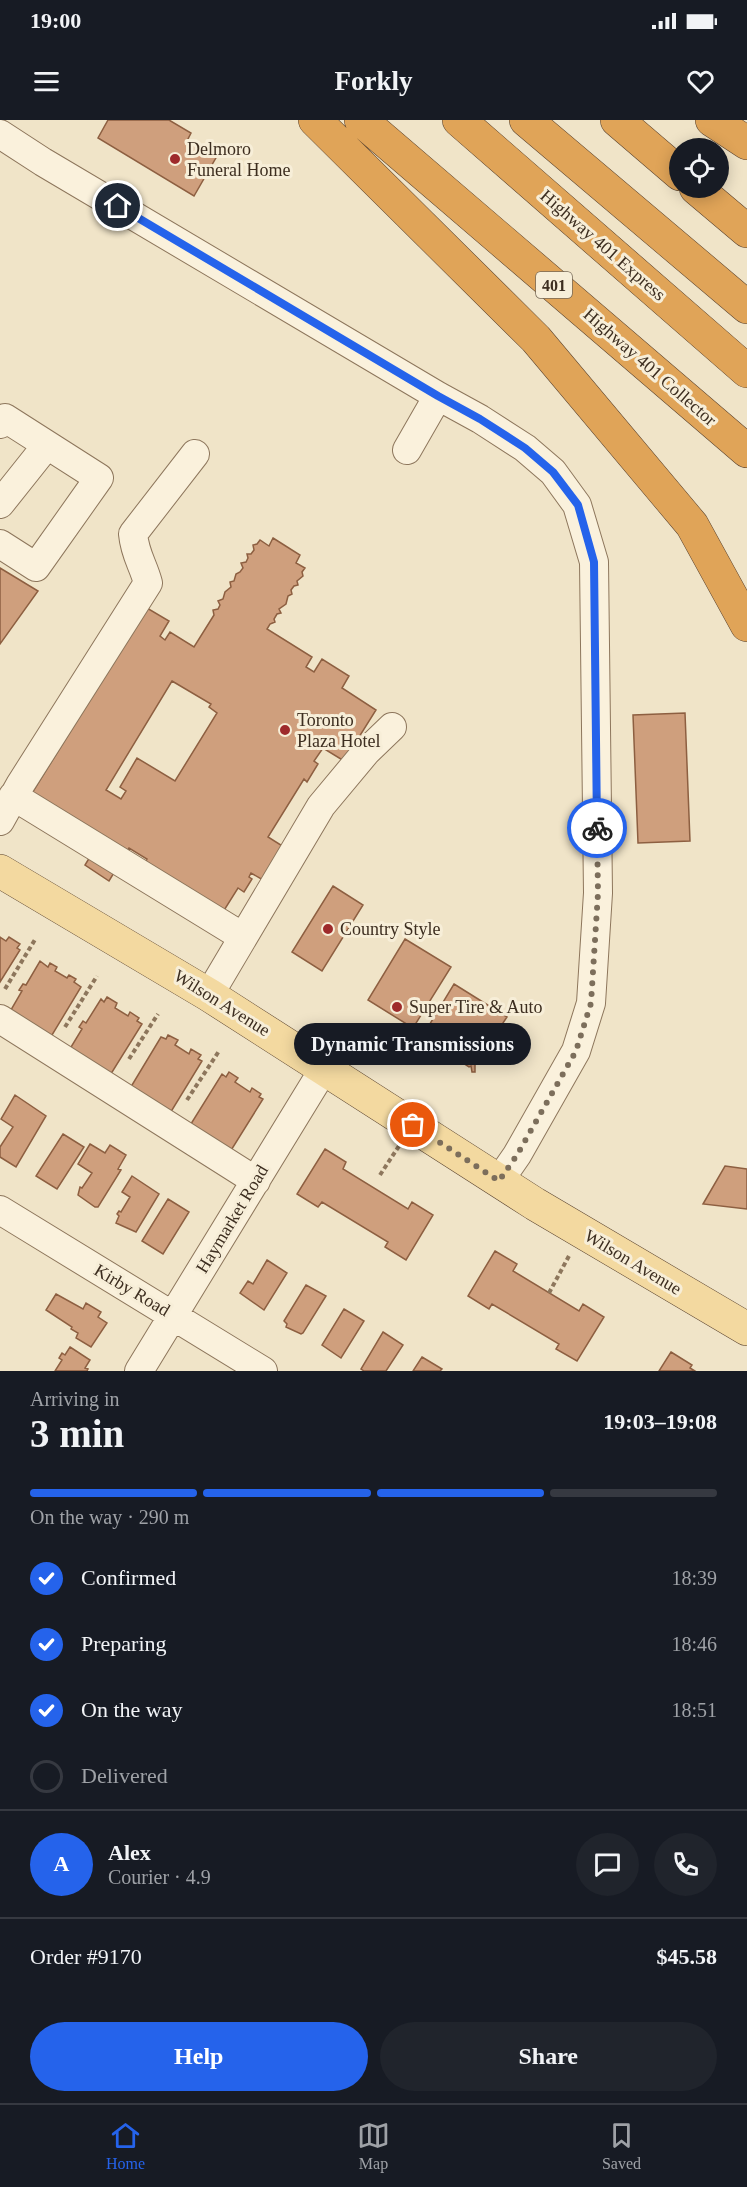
<!DOCTYPE html>
<html lang="en">
<head>
<meta charset="utf-8">
<style>
  :root { --surface:#171b24; --page:#20242c; --text:#f1f3f6; --muted:#9ea1a6; --line:#363941; --accent:#2563eb }
  body { margin:0; font-family:Georgia,serif; background:var(--page); color:var(--text); height:100vh; display:flex; flex-direction:column; font-size:22px; white-space:nowrap }
  * { box-sizing:border-box; margin:0 }
  p { font-size:20px; color:var(--muted) }
  .icon { flex:none; width:33px; height:33px; fill:none; stroke:currentColor; stroke-width:2; stroke-linecap:round; stroke-linejoin:round }
  .map { position:relative; height:1251px; overflow:hidden }
  .panel { display:flex; flex-direction:column; background:var(--surface); flex:1 }
  .panel>* { flex:none }
  .controls { position:absolute; left:669px; top:18px; display:grid; gap:12px }
  .controls a { display:grid; place-items:center; width:60px; height:60px; border-radius:50%; background:var(--surface); box-shadow:0 3px 15px #0003; font-size:30px }
  .pin { position:absolute; display:grid; place-items:center; width:51px; height:51px; color:#fff; margin:-26px; border:3px solid #fff; border-radius:50%; box-shadow:0 2px 6px #0007 }
  .courier { position:absolute; display:grid; place-items:center; width:60px; height:60px; margin:-30px; border:4px solid #2563eb; border-radius:50%; background:#fff; color:#222; box-shadow:0 2px 8px #0007 }
  .bubble { position:absolute; height:42px; border-radius:21px; background:var(--surface); box-shadow:0 3px 15px #0003; font-size:20px; font-weight:800; line-height:42px; text-align:center }
  .headline em { font-style:normal; font-weight:800 }
  .headline div { display:flex; flex-direction:column-reverse }
  .headline { display:flex; align-items:center; justify-content:space-between; height:102px; padding:0 30px }
  h1 { font-size:39px; font-weight:800; line-height:45px }
  .bar { display:grid; grid-template-columns:repeat(4,1fr); gap:9px 6px; align-content:center; height:72px; padding:0 30px }
  .bar i { height:8px; border-radius:4px; background:var(--line) }
  .bar .on { background:var(--accent) }
  .bar p { grid-column:span 4 }
  .line { display:flex; align-items:center; gap:15px; padding:0 30px; border-top:2px solid var(--line) }
  .line div { flex:1 }
  .round { display:grid; place-items:center; flex:none; width:63px; height:63px; border-radius:32px; background:var(--page) }
  ol { padding:0 30px; list-style:none }
  li { display:flex; align-items:center; gap:18px; height:66px }
  li p { margin-inline-start:auto }
  li .icon { padding:6px; border-radius:50%; background:var(--accent); color:#fff; stroke-width:4 }
  li:last-child { color:var(--muted) }
  li i { width:33px; height:33px; border:3px solid var(--line); border-radius:50% }
  .button { display:flex; gap:12px; margin-top:auto; padding:12px 30px }
  .button a { flex:1; height:69px; border-radius:36px; background:var(--accent); color:#fff; font-size:24px; font-weight:800; line-height:69px; text-align:center }
  .button a+a { background:var(--page); color:var(--text) }
  .status { display:flex; justify-content:space-between; align-items:center; height:42px; padding:0 30px; background:var(--surface); direction:ltr }
  .status svg { height:16px; fill:currentColor }
  header { display:flex; justify-content:space-between; align-items:center; height:78px; padding:0 30px; background:var(--surface); font-size:27px; font-weight:800 }
  .dock { display:flex; justify-content:space-around; align-items:center; height:84px; border-top:2px solid var(--line); background:var(--surface); font-size:16px; color:var(--muted) }
  .dock a { display:grid; justify-items:center; gap:3px }
  .dock .on { color:var(--accent) }
  .map>svg:first-child { display:block }
</style>
</head>
<body>
<div class="status"><b>19:00</b><svg viewBox="0 0 49 12"><path d="M0 12V9h3v3zM5 12V6h3v6zM10 12V3h3v9zM15 12V0h3v12zM26 1h20v11H26zM47 4h2v5h-2z"/></svg></div>
<header><svg class="icon" aria-label="menu" viewBox="0 0 24 24"><path d="M4 6h16M4 12h16M4 18h16"/></svg>Forkly<svg class="icon" aria-label="heart" viewBox="0 0 24 24"><path d="M12 20l-8-8c-3-5 5-10 8-4 3-6 11-1 8 4z"/></svg></header>
<div class="map">
<svg width="747" height="1251" viewBox="0 0 747 1251">
  <rect width="100%" height="100%" fill="#f0e4c8"/>
  <path fill="#cf9f7d" stroke="#8d5f41" stroke-width="1.5" fill-rule="evenodd" d="M108,0H169L191,13L188,19L217,36L194,76L98,18Z
    M273,418L300,435L296,443L305,448L302,452L303,456L297,461L298,465L294,466L291,470L292,474L288,476L286,484L279,489L281,493L277,494L274,499L275,502L270,504L267,509L312,537L306,547L314,552L322,539L349,556L342,568L376,590L344,641L323,628L314,641L318,644L307,662L304,659L268,717L284,727L263,760L251,753L249,757L252,759L244,772L238,768L223,792L145,743L147,739L129,728L109,761L85,745L102,717L32,673L147,488L169,501L160,516L165,520L170,512L194,527L214,495L213,490L218,489L220,485L218,481L223,479L225,472L231,467L230,462L234,461L236,454L240,452L243,448L241,443L246,442L248,438L247,434H251L254,430L253,425L257,424L260,420L269,426ZM172,561L211,584L209,587L217,593L175,661L137,638L120,667L126,671L121,679L106,670Z
    M0,448L38,471L0,524Z
    M685,593L690,721L638,723L633,595Z
    M333,766L363,785L322,851L292,832Z
    M0,817L6,821L9,817L20,824L17,828L20,830L0,862Z
    M405,819L451,847L413,908L368,880Z
    M40,841L48,847L50,843L57,847L55,851L67,858L69,855L76,859L74,862L81,867L49,920L8,895L22,871L19,870L23,864L26,865Z
    M454,864L507,897L475,945V952H472L471,946L469,947L422,917Z
    M107,877L117,883L115,888L128,896L130,892L139,898L137,901L142,904L109,957L68,932L82,909L79,907L83,901L86,903L101,879L104,882Z
    M168,915L178,920L175,925L189,934L191,929L201,935L198,939L202,941L169,995L129,970L161,917L166,919Z
    M229,952L238,958L235,962L250,972L252,968L261,974L259,977L263,979L230,1032L189,1007L222,954L226,957Z
    M15,975L46,996L16,1047L0,1037V1027L13,1007L1,999Z
    M63,1014L84,1027L57,1069L36,1056Z
    M90,1024L105,1033L110,1025L126,1035L118,1049L121,1050L98,1087H95L78,1075L80,1067L82,1068L92,1053L78,1044Z
    M325,1029L346,1042L343,1049L408,1089L412,1082L433,1095L406,1140L385,1127L388,1122L322,1082L318,1087L297,1074Z
    M725,1046L747,1049V1089L703,1084Z
    M132,1056L159,1074L136,1112L116,1103L119,1096L117,1094L119,1091L121,1092L130,1077L122,1072Z
    M168,1079L189,1092L163,1134L142,1121Z
    M495,1131L517,1144L513,1151L579,1191L583,1184L604,1197L577,1241L556,1229L559,1224L492,1184L489,1189L468,1176Z
    M267,1140L287,1153L264,1190L240,1173L248,1161L253,1164Z
    M306,1165L326,1176L303,1213L301,1214L286,1207L287,1204L284,1201Z
    M56,1174L83,1189L86,1183L101,1192L98,1197L107,1203L91,1227L76,1218L78,1213L71,1209L72,1207L46,1190Z
    M344,1189L364,1201L341,1238L322,1225Z
    M383,1212L403,1225L386,1251H364L361,1249Z
    M70,1227L90,1240L85,1248L88,1249L87,1251H55L62,1240L59,1238L62,1233L65,1235Z
    M671,1232L692,1245L690,1248L695,1251H659Z
    M422,1237L442,1249L440,1251H413Z"/>
  <g fill="none" stroke-linecap="round" stroke-linejoin="round">
    <g stroke="#8d765c" stroke-width="30">
      <path id="minor" d="M0,14L43,42L438,276L480,299L525,328L553,352L577,385L594,442L598,773L591,883L576,931L517,1035L499,1061
        M0,304L5,298L99,358L36,447L0,424
        M407,330L438,276
        M0,384L47,325
        M13,676L243,817
        M0,701L20,665L148,463C143,444 135,435 133,414L195,334
        M209,875L321,686L366,632L392,607
        M0,899L256,1061
        M0,1090L263,1251
        M139,1251L325,947"/>
    </g>
    <g stroke="#5b4430" stroke-width="34">
      <path id="major" d="M0,751L209,875L535,1084L747,1209"/>
    </g>
    <g stroke="#5b4430" stroke-width="34">
      <path id="highway" d="M315,0L536,219L692,405L747,505
        M361,0L747,331
        M459,0L747,251
        M526,0L747,187
        M617,0L680,54
        M712,0L747,23
        M696,68L747,111"/>
    </g>
    <path stroke="#8d765c" stroke-width="4" stroke-dasharray="4.5 3" stroke-linecap="butt" d="M5,869L36,818
      M65,907L97,856
      M129,939L158,894
      M187,980L219,931
      M380,1055L399,1026
      M549,1173L570,1134"/>
    <use href="#minor" stroke="#faf1dc" stroke-width="28"/>
    <use href="#major" stroke="#f3d9a0" stroke-width="33"/>
    <use href="#highway" stroke="#e0a458" stroke-width="33"/>
  </g>
  <g fill="none" stroke-linecap="round" stroke-linejoin="round">
    <path stroke="#7c6e5b" stroke-width="6" stroke-dasharray="0 10.8" d="M413,1005L499,1061L517,1035L576,931L591,883L598,773L597,708"/>
    <path stroke="#2563eb" stroke-width="8" d="M118,86L438,276L480,299L525,328L553,352L578,385L594,442L597,708"/>
  </g>
  <g fill="#9e2a2b" stroke="#f7eed8" stroke-width="2">
    <circle cx="175" cy="39" r="6"/>
    <circle cx="285" cy="610" r="6"/>
    <circle cx="328" cy="809" r="6"/>
    <circle cx="397" cy="887" r="6"/>
  </g>
  <g text-anchor="middle" dominant-baseline="central" stroke-width="6" stroke-linejoin="round" paint-order="stroke">
    <rect fill="#f7eed8" stroke="#756857" stroke-width="1.5" x="536" y="152" width="36" height="26" rx="4.5"/>
    <g font-size="16" font-weight="bold" fill="#3d2e20">
      <text x="554" y="165">401</text>
    </g>
    <g font-size="18" fill="#3d2e20" stroke="#f7eed8" text-anchor="start">
      <text x="187" y="29">Delmoro<tspan x="187" dy="21">Funeral Home</tspan></text>
      <text x="297" y="600">Toronto<tspan x="297" dy="21">Plaza Hotel</tspan></text>
      <text x="340" y="809">Country Style</text>
      <text x="409" y="887">Super Tire &amp; Auto</text>
    </g>
    <g font-size="18" fill="#3d2e20" stroke="#f7eed8">
      <text transform="translate(603 125) rotate(41)">Highway 401 Express</text>
      <text transform="translate(650 247) rotate(41)">Highway 401 Collector</text>
      <text transform="translate(222 883) rotate(32)">Wilson Avenue</text>
      <text transform="translate(232 1099) rotate(-59)">Haymarket Road</text>
      <text transform="translate(633 1142) rotate(31)">Wilson Avenue</text>
      <text transform="translate(132 1170) rotate(31)">Kirby Road</text>
    </g>
  </g>
</svg>
<div class="controls">
<a><svg class="icon" aria-label="locate" viewBox="0 0 24 24"><circle cx="12" cy="12" r="6"/><path d="M12 2v4M12 18v4M2 12h4M18 12h4"/></svg></a>
</div>
<div class="pin" style="left:413px;top:1005px;background:#ea580c"><svg class="icon" aria-label="bag" viewBox="0 0 24 24"><path d="M5 8h14l-1 12H6zM9 8a3 3 0 0 1 6 0"/></svg></div>
<div class="pin" style="left:118px;top:86px;background:#1f2937"><svg class="icon" aria-label="home" viewBox="0 0 24 24"><path d="M3 11l9-7 9 7M6 9v11h12V9"/></svg></div>
<div class="courier" style="left:597px;top:708px"><svg class="icon" aria-label="bike" viewBox="0 0 24 24"><circle cx="6" cy="16" r="4"/><circle cx="18" cy="16" r="4"/><path d="M6 16l4-8h5l3 8M10 8l3 8H6M13 5h3"/></svg></div>
<div class="bubble" style="left:294px;top:903px;width:237px">Dynamic Transmissions</div>
</div>
<section class="panel">
<div class="headline"><div><h1>3 min</h1><p>Arriving in</p></div><em>19:03–19:08</em></div>
<div class="bar"><i class="on"></i><i class="on"></i><i class="on"></i><i></i><p>On the way · 290 m</p></div>
<ol>
<li><svg class="icon" aria-label="check" viewBox="0 0 24 24"><path d="M5 12l5 5 9-10"/></svg>Confirmed<p>18:39</p></li>
<li><svg class="icon" aria-label="check" viewBox="0 0 24 24"><path d="M5 12l5 5 9-10"/></svg>Preparing<p>18:46</p></li>
<li><svg class="icon" aria-label="check" viewBox="0 0 24 24"><path d="M5 12l5 5 9-10"/></svg>On the way<p>18:51</p></li>
<li><i></i>Delivered</li>
</ol>
<div class="line" style="height:108px"><b class="round" style="background:var(--accent);color:#fff">A</b><div><b>Alex</b><p>Courier · 4.9</p></div><a class="round"><svg class="icon" aria-label="chat" viewBox="0 0 24 24"><path d="M4 5h16v11H9l-5 4z"/></svg></a><a class="round"><svg class="icon" aria-label="phone" viewBox="0 0 24 24"><path d="M5 4h4l2 5-3 2q2 4 5 5l2-3 5 2v4C11 20 4 13 5 4z"/></svg></a></div>
<div class="line" style="height:78px"><div>Order #9170</div><b>$45.58</b></div>
<div class="button"><a>Help</a><a>Share</a></div>
</section>
<nav class="dock">
<a class="on"><svg class="icon" aria-label="home" viewBox="0 0 24 24"><path d="M3 11l9-7 9 7M6 9v11h12V9"/></svg>Home</a>
<a><svg class="icon" aria-label="map" viewBox="0 0 24 24"><path d="M3 6l6-2 6 2 6-2v14l-6 2-6-2-6 2zM9 4v14M15 6v14"/></svg>Map</a>
<a><svg class="icon" aria-label="saved" viewBox="0 0 24 24"><path d="M7 4h10v16l-5-4-5 4z"/></svg>Saved</a>
</nav>
</body>
</html>
